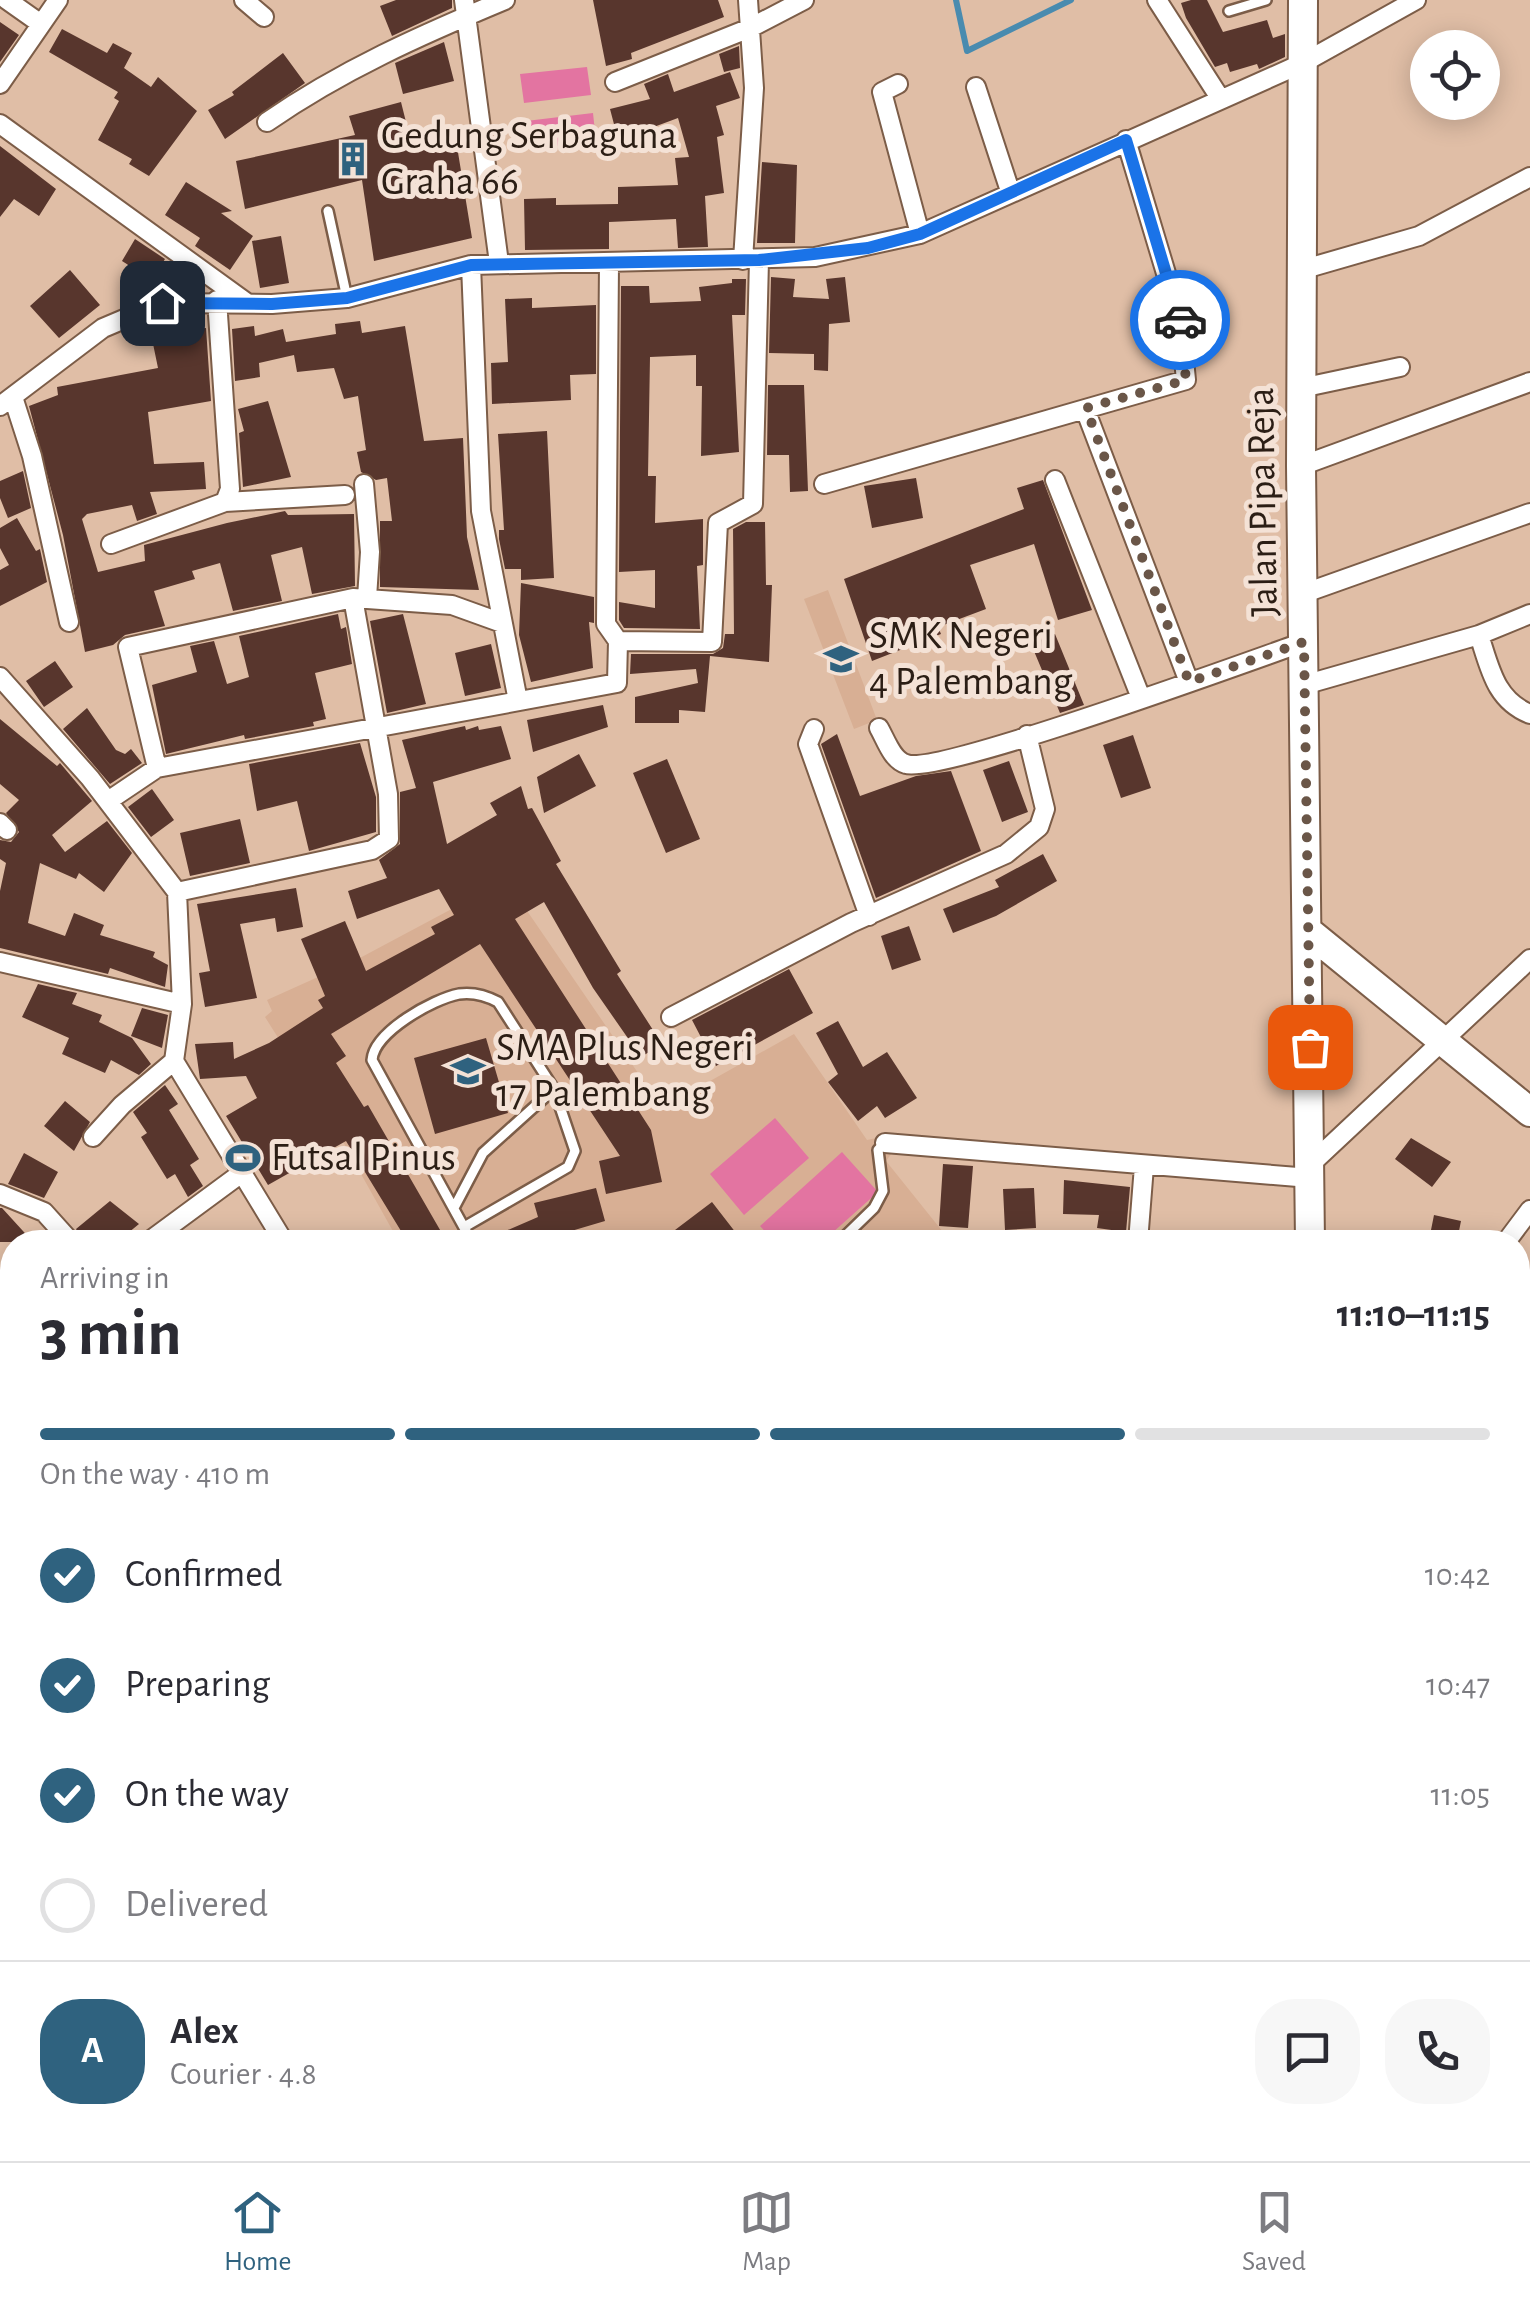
<!DOCTYPE html>
<html lang="en">
<head>
<meta charset="utf-8">
<style>
  :root { --surface:#fff; --page:#f7f7f7; --text:#2b2b33; --muted:#7c7c81; --line:#e1e1e2; --accent:#2f627f }
  body { margin:0; font-family:"Alegreya Sans",sans-serif; background:var(--page); color:var(--text); height:100vh; display:flex; flex-direction:column; font-size:38px; white-space:nowrap }
  * { box-sizing:border-box; margin:0 }
  p { font-size:32px; color:var(--muted) }
  .icon { flex:none; width:55px; height:55px; fill:none; stroke:currentColor; stroke-width:2; stroke-linecap:round; stroke-linejoin:round }
  .map { position:relative; flex:1; overflow:hidden }
  .details { position:absolute; left:0px; top:1230px; width:1530px; height:932px; display:flex; flex-direction:column; background:var(--surface); border-radius:40px 40px 0 0; box-shadow:0 5px 25px #0003 }
  .details>* { flex:none }
  .controls { position:absolute; left:1410px; top:30px; display:grid; gap:20px }
  .controls a { display:grid; place-items:center; width:90px; height:90px; border-radius:50%; background:var(--surface); box-shadow:0 5px 25px #0003; font-size:50px }
  .pin { position:absolute; display:grid; place-items:center; width:85px; height:85px; color:#fff; margin:-42px; border-radius:20px; box-shadow:0 5px 15px #0006 }
  .courier { position:absolute; display:grid; place-items:center; width:100px; height:100px; margin:-50px; border:8px solid #1a73e8; border-radius:50%; background:#fff; color:#222; box-shadow:0 2px 12px #0007 }
  .head em { font-style:normal; font-weight:700 }
  .head div { display:flex; flex-direction:column-reverse }
  .head { display:flex; align-items:center; justify-content:space-between; height:170px; padding:0 40px }
  h1 { font-size:65px; font-weight:700; line-height:75px }
  .bar { display:grid; grid-template-columns:repeat(4,1fr); gap:15px 10px; align-content:center; height:120px; padding:0 40px }
  .bar i { height:12px; border-radius:8px; background:var(--line) }
  .bar .current { background:var(--accent) }
  .bar p { grid-column:span 4 }
  .line { display:flex; align-items:center; gap:25px; padding:0 40px; border-top:2px solid var(--line) }
  .line div { flex:1 }
  .round { display:grid; place-items:center; flex:none; width:105px; height:105px; border-radius:40px; background:var(--page) }
  ol { padding:0 40px; list-style:none }
  li { display:flex; align-items:center; gap:30px; height:110px }
  li p { margin-inline-start:auto }
  li .icon { padding:10px; border-radius:50%; background:var(--accent); color:#fff; stroke-width:4 }
  li:last-child { color:var(--muted) }
  li i { width:55px; height:55px; border:5px solid var(--line); border-radius:50% }
  .tab-bar { display:flex; justify-content:space-around; align-items:center; height:140px; border-top:2px solid var(--line); background:var(--surface); font-size:28px; color:var(--muted) }
  .tab-bar a { display:grid; justify-items:center; gap:5px }
  .tab-bar .current { color:var(--accent) }
  .map>svg:first-child { display:block }
</style>
</head>
<body>
<div class="map">
<svg width="1530" height="2161" viewBox="0 0 1530 2161">
  <rect width="100%" height="100%" fill="#e0bea6"/>
  <path fill="#d8af94" d="M828,590L877,720L854,729L804,599Z
    M506,880L662,1108L794,1034L867,1140L881,1137L892,1153L886,1161L951,1242H399L337,1131L265,1017L272,1011L267,1000L358,959Z"/>
  <path fill="#e374a1" d="M587,67L591,95L524,103L520,74Z
    M593,113L596,141L529,149L526,121Z
    M775,1118L809,1158L744,1215L710,1174Z
    M842,1152L878,1192L822,1242H775L760,1226Z"/>
  <g fill="none" stroke-linecap="round" stroke-linejoin="round">
    <path stroke="#498baf" stroke-width="6" d="M956,0L967,51L1071,0"/>
  </g>
  <path fill="#58362d" d="M396,0H452V8L392,36L380,6Z
    M593,0H718L724,17L631,53L632,59L606,66Z
    M1191,0H1207L1223,32L1267,20L1273,38L1285,34V57L1259,69L1257,64L1230,72L1227,63L1215,67L1186,18L1181,3Z
    M0,22L19,35L0,62Z
    M62,29L107,53L113,43L132,53L124,68L151,87L158,77L197,111L149,176L129,164L132,159L98,140L119,101L114,98L118,92L49,52Z
    M444,42L454,81L403,94L395,63Z
    M739,46L740,68L724,72L719,54Z
    M283,53L305,83L225,139L208,110L234,95L232,92Z
    M730,72L740,98L716,106L724,135L717,137L724,193L705,196L708,247L678,248L676,219L609,222V249L525,250L524,199L556,198V205L618,204V187L678,185L675,158L689,157L678,118L643,131L646,140L620,147L610,109L650,99L644,84L668,74L674,92Z
    M401,102L410,138L454,128L472,238L374,261L362,180L245,209L236,161L355,135L349,116Z
    M0,146L56,189L39,216L14,199L0,217Z
    M762,162L797,165L795,243H757Z
    M186,182L232,211L221,213L253,236L230,270L195,246L200,238L165,215Z
    M281,236L289,283L260,288L252,241Z
    M135,239L165,259L152,280L122,261Z
    M70,270L100,305L59,338L30,306Z
    M771,277L795,279L793,297L829,299L826,279L845,277L850,322L829,324L828,371L814,370V354L769,353Z
    M732,279H746L745,315H732L739,452L701,456L702,386H696V355L650,357L648,476H656L655,523L703,519V565L697,566L700,629L624,628L619,620V602L655,608V570L619,572L621,286H649L650,303L701,301L699,287L732,283Z
    M532,298V308L596,305V374L570,375L571,400L492,404L491,363L508,362L505,299Z
    M360,321L362,333L405,326L424,441L463,438L467,537L479,590L380,587V521H392L387,478L376,480L361,472L357,452L366,450L358,396L344,399L334,368L297,372L294,355L259,363L260,377L235,381L232,329L254,326L255,336L283,329L286,342L336,334L335,324Z
    M206,328L211,401L148,412L154,464L204,462L206,489L150,492L157,514L137,521L132,505L87,514L82,519L98,572L145,561L144,545L227,523L285,511L288,515L354,514L355,586L312,594L302,547L271,555L282,601L233,611L220,563L192,571L195,579L154,591L165,626L125,635L113,645L85,652L63,535L29,406L58,395L57,387L158,368L151,334Z
    M768,385H804L808,491L790,492L789,455H767Z
    M268,401L291,477L243,487L239,433L244,431L238,409Z
    M547,431L554,578L521,580V569H505L499,539V530H504L498,434Z
    M23,471L31,508L8,518L0,498V481Z
    M916,478L923,518L872,528L864,486Z
    M1043,480L1092,610L1058,620L1034,544L970,565L986,609L938,627L941,634L872,661L844,579L1024,509L1017,488Z
    M17,518L36,551L40,549L47,582L0,606V570L9,565L0,548V528Z
    M746,522H765L766,585H772L769,662L710,656L705,712L679,710V723H635V697L698,683L696,669L630,674L631,654H713L723,648L725,634H734L733,529Z
    M521,583L594,597V623L589,622L593,668L531,682L519,635Z
    M338,614L341,629L346,627L352,664L315,673L326,719L313,722L314,726L245,739L244,735L166,754L152,685L197,672L190,646L214,641L227,684L249,677L239,636Z
    M403,614L426,704L387,713L370,621Z
    M1055,634L1084,705L1060,713L1031,644Z
    M491,644L501,688L465,696L455,653Z
    M55,661L73,687L44,707L26,681Z
    M603,705L608,727L533,752L527,720Z
    M87,708L116,750L125,754L131,749L142,763L110,784L63,729Z
    M0,719L57,766L60,763L92,801L52,835L65,852L107,821L132,853L104,892L79,873L76,879L40,863L28,923L65,936L74,913L104,925L100,935L155,952L153,957L168,965L165,987L110,968L108,974L0,948V891L6,863L0,859V840L11,842L19,832L6,813L19,800L0,784Z
    M465,726L466,730L478,726L479,730L501,726L511,759L433,782L447,844L497,815L490,803L521,786L528,809L532,808L561,861L556,864L621,971L617,974L662,1044L641,1057L593,988L544,902L515,919L651,1130L662,1182L606,1194L599,1161L620,1156L480,944L331,1034L346,1056L336,1063L364,1107L368,1105L447,1242H382L401,1231L346,1141L268,1185L226,1116L257,1098L246,1076L200,1079L195,1044L233,1042L234,1059L269,1043L323,1008L318,1000L325,996L301,939L345,921L366,971L435,934L431,927L454,915L439,889L357,919L348,891L387,878L379,860L400,844V792L416,788L402,740Z
    M837,734L860,796L916,776L951,771L981,851L876,898L821,744Z
    M1133,735L1151,788L1121,798L1103,745Z
    M360,743L376,797V832L309,851L297,801L257,811L249,764Z
    M579,754L596,786L544,813L537,777Z
    M667,759L700,839L666,853L633,773Z
    M1009,761L1028,812L1002,822L983,770Z
    M152,789L174,820L151,837L128,807Z
    M240,819L250,863L190,876L180,833Z
    M1043,854L1057,881L996,916L953,933L943,909L999,887L995,880Z
    M296,888L303,927L277,932L275,918L240,924L257,998L205,1007L199,973L210,971L197,904Z
    M909,926L921,960L892,970L881,936Z
    M789,969L813,1013L716,1066L692,1020Z
    M38,984L77,993L72,1004L102,1015L99,1022L132,1038L151,1064L139,1075L111,1060L105,1073L62,1054L69,1038L22,1017Z
    M142,1008L168,1015L162,1048L131,1036Z
    M838,1021L863,1067L887,1052L917,1098L885,1118L877,1106L858,1121L828,1082L838,1074L816,1033Z
    M486,1038L508,1113L435,1134L414,1058Z
    M165,1085L178,1104L169,1110L199,1159L190,1165L203,1186L188,1197L175,1174L167,1179L141,1137L147,1133L133,1112Z
    M65,1101L90,1122L74,1151L44,1126Z
    M1411,1138L1451,1162L1432,1187L1395,1159Z
    M24,1153L58,1172L44,1198L8,1184Z
    M943,1164L973,1166L968,1228L939,1226Z
    M1064,1180L1130,1187L1126,1232L1097,1228L1099,1215L1063,1214Z
    M596,1188L605,1221L534,1242H480L538,1217L534,1203Z
    M1034,1188L1036,1228L1005,1230L1003,1189Z
    M110,1201L139,1224L117,1242H83L76,1229Z
    M712,1202L743,1242H685L675,1230Z
    M0,1208H2L33,1242H0Z
    M1434,1215L1461,1221L1457,1241L1430,1235Z"/>
  <g fill="none" stroke-linecap="round" stroke-linejoin="round">
    <g stroke="#7c5d48" stroke-width="14">
      <path id="lane" d="M1229,11L1266,0
        M328,211L347,298
        M455,1206L483,1153L554,1089
        M466,1226L568,1167L575,1151L554,1089L498,1002C485,995 473,992 459,994C433,999 374,1032 372,1060L472,1242
        M839,1242L874,1208L883,1191L878,1150L885,1143"/>
    </g>
    <g stroke="#7c5d48" stroke-width="22">
      <path id="street" d="M7,0L41,24
        M244,0L264,17
        M464,0L499,263
        M1157,0L1220,98
        M615,82L750,28L804,0
        M0,84L58,0
        M898,84L882,92L920,234
        M976,87L1010,191
        M267,122C342,70 421,35 505,0
        M0,124L247,303
        M743,260L754,88L748,0
        M471,265L481,511L518,701
        M1301,270L1419,236L1530,177
        M1301,388L1400,367
        M13,397L32,456L69,622
        M0,406L103,328L162,303L272,304L347,298L471,265L815,257L920,234L1303,63L1416,0
        M1085,409L1189,682
        M1301,466L1530,382
        M1055,480L1141,698
        M364,484L370,552L367,598
        M824,484L1186,380L1180,320L1126,140
        M225,502L345,495
        M111,544L225,502L230,489L217,300
        M1305,593L1530,513
        M1479,635C1490,668 1495,700 1530,714
        M618,641L712,642L718,523L753,504L759,260
        M0,677L90,778L177,892L182,1004L174,1061L284,1242
        M1304,685L1479,635L1530,614
        M879,728C886,740 892,760 906,764C940,775 1249,661 1304,642
        M814,729L808,744L869,916
        M157,768L128,647L353,598L452,605L502,623
        M108,801L157,768L617,683L618,641L606,624L609,264
        M0,823L7,830
        M177,892L372,850L389,839L388,794L353,598
        M0,962L182,1004
        M671,1017L851,923L1006,854L1039,827L1045,809L1027,735
        M93,1137L122,1105L174,1061
        M885,1143L1310,1178
        M1312,1163L1530,959
        M0,1194L44,1212L71,1242
        M148,1242L243,1172
        M1138,1242L1144,1166
        M1506,1242L1530,1210
        M1518,1349H1530
        M0,1350L12,1341
        M0,1384L12,1408
        M0,1449L12,1445
        M0,1559L12,1555
        M1518,1648L1530,1671
        M1518,1686L1530,1682
        M0,1689L12,1683
        M1518,1748L1530,1758
        M1518,1891L1530,1896
        M0,1906L12,1902
        M0,2076L12,2070
        M1518,2101L1530,2104
        M121,2150L126,2161
        M258,2150L268,2161
        M478,2150L484,2161
        M541,2150L546,2160
        M673,2150V2161
        M843,2150V2161
        M753,2161L789,2150
        M943,2161L946,2150
        M1528,2161L1530,2155"/>
    </g>
    <g stroke="#7c5d48" stroke-width="32">
      <path id="secondary" d="M1303,0L1301,466L1310,1242
        M1309,932L1530,1112
        M1198,2161L1201,2150"/>
    </g>
    <use href="#lane" stroke="#fff" stroke-width="9"/>
    <use href="#street" stroke="#fff" stroke-width="18"/>
    <use href="#secondary" stroke="#fff" stroke-width="28"/>
  </g>
  <g fill="none" stroke-linecap="round" stroke-linejoin="round">
    <path stroke="#6a5648" stroke-width="10" stroke-dasharray="0 18" d="M1180,320L1186,380L1086,408L1189,682L1304,642L1310,1047"/>
    <path stroke="#1a73e8" stroke-width="12" d="M162,303L272,304L347,298L471,265L759,260L868,248L920,234L1126,140L1180,320"/>
  </g>
  <defs>
    <g id="building-bare" transform="scale(2.7)"><path d="M-4-6H4V6H1V3H-1V6H-4ZM-2.5-4.3h1.7v1.8h-1.7ZM.8-4.3h1.7v1.8H.8ZM-2.5-1h1.7V.8h-1.7ZM.8-1h1.7V.8H.8Z" fill="#2f627f" stroke="#f4e2d6" stroke-width="2.5" paint-order="stroke"/></g>
    <g id="school-bare" transform="scale(2.7)"><path d="M0-5L7-2L0 1L-7-2ZM-4 1L0 2.5L4 1V4Q0 6-4 4Z" fill="#2f627f" stroke="#f4e2d6" stroke-width="2.5" paint-order="stroke"/></g>
    <g id="stadium-bare" transform="scale(2.7)"><path d="M0-5a6.5 5 0 1 0 0 10a6.5 5 0 1 0 0-10ZM-3.5-1.8h7v3.6h-7Z" fill="#2f627f" stroke="#f4e2d6" stroke-width="2.5" paint-order="stroke"/></g>
  </defs>
  <g fill-rule="evenodd">
    <use href="#building-bare" x="353" y="159"/>
    <use href="#school-bare" x="841" y="659"/>
    <use href="#school-bare" x="468" y="1071"/>
    <use href="#stadium-bare" x="243" y="1158"/>
  </g>
  <g text-anchor="middle" dominant-baseline="central" stroke-width="10" stroke-linejoin="round" paint-order="stroke">
    <g font-size="40" fill="#2b1e15" stroke="#f4e2d6" text-anchor="start">
      <text x="381" y="136">Gedung Serbaguna<tspan x="381" dy="46">Graha 66</tspan></text>
      <text x="869" y="636">SMK Negeri<tspan x="869" dy="46">4 Palembang</tspan></text>
      <text x="496" y="1048">SMA Plus Negeri<tspan x="496" dy="46">17 Palembang</tspan></text>
      <text x="271" y="1158">Futsal Pinus</text>
    </g>
    <g font-size="40" fill="#2b1e15" stroke="#f4e2d6">
      <text transform="translate(1263 502) rotate(-91)">Jalan Pipa Reja</text>
    </g>
  </g>
</svg>
<div class="controls">
<a><svg class="icon" aria-label="locate" viewBox="0 0 24 24"><circle cx="12" cy="12" r="6"/><path d="M12 2v4M12 18v4M2 12h4M18 12h4"/></svg></a>
</div>
<div class="pin" style="left:1310px;top:1047px;background:#ea580c"><svg class="icon" aria-label="bag" viewBox="0 0 24 24"><path d="M5 8h14l-1 12H6zM9 8a3 3 0 0 1 6 0"/></svg></div>
<div class="pin" style="left:162px;top:303px;background:#1f2937"><svg class="icon" aria-label="home" viewBox="0 0 24 24"><path d="M3 11l9-7 9 7M6 9v11h12V9"/></svg></div>
<div class="courier" style="left:1180px;top:320px"><svg class="icon" aria-label="car" viewBox="0 0 24 24"><path d="M5 17H2v-5l4-1 3-4h7l3 4 3 1v5h-3M9 17h6M6 11h13"/><circle cx="7" cy="17" r="2"/><circle cx="17" cy="17" r="2"/></svg></div>
<section class="details">
<div class="head"><div><h1>3 min</h1><p>Arriving in</p></div><em>11:10–11:15</em></div>
<div class="bar"><i class="current"></i><i class="current"></i><i class="current"></i><i></i><p>On the way · 410 m</p></div>
<ol>
<li><svg class="icon" aria-label="check" viewBox="0 0 24 24"><path d="M5 12l5 5 9-10"/></svg>Confirmed<p>10:42</p></li>
<li><svg class="icon" aria-label="check" viewBox="0 0 24 24"><path d="M5 12l5 5 9-10"/></svg>Preparing<p>10:47</p></li>
<li><svg class="icon" aria-label="check" viewBox="0 0 24 24"><path d="M5 12l5 5 9-10"/></svg>On the way<p>11:05</p></li>
<li><i></i>Delivered</li>
</ol>
<div class="line" style="height:180px"><b class="round" style="background:var(--accent);color:#fff">A</b><div><b>Alex</b><p>Courier · 4.8</p></div><a class="round"><svg class="icon" aria-label="chat" viewBox="0 0 24 24"><path d="M4 5h16v11H9l-5 4z"/></svg></a><a class="round"><svg class="icon" aria-label="phone" viewBox="0 0 24 24"><path d="M5 4h4l2 5-3 2q2 4 5 5l2-3 5 2v4C11 20 4 13 5 4z"/></svg></a></div>
</section>
</div>
<nav class="tab-bar">
<a class="current"><svg class="icon" aria-label="home" viewBox="0 0 24 24"><path d="M3 11l9-7 9 7M6 9v11h12V9"/></svg>Home</a>
<a><svg class="icon" aria-label="map" viewBox="0 0 24 24"><path d="M3 6l6-2 6 2 6-2v14l-6 2-6-2-6 2zM9 4v14M15 6v14"/></svg>Map</a>
<a><svg class="icon" aria-label="saved" viewBox="0 0 24 24"><path d="M7 4h10v16l-5-4-5 4z"/></svg>Saved</a>
</nav>
</body>
</html>
